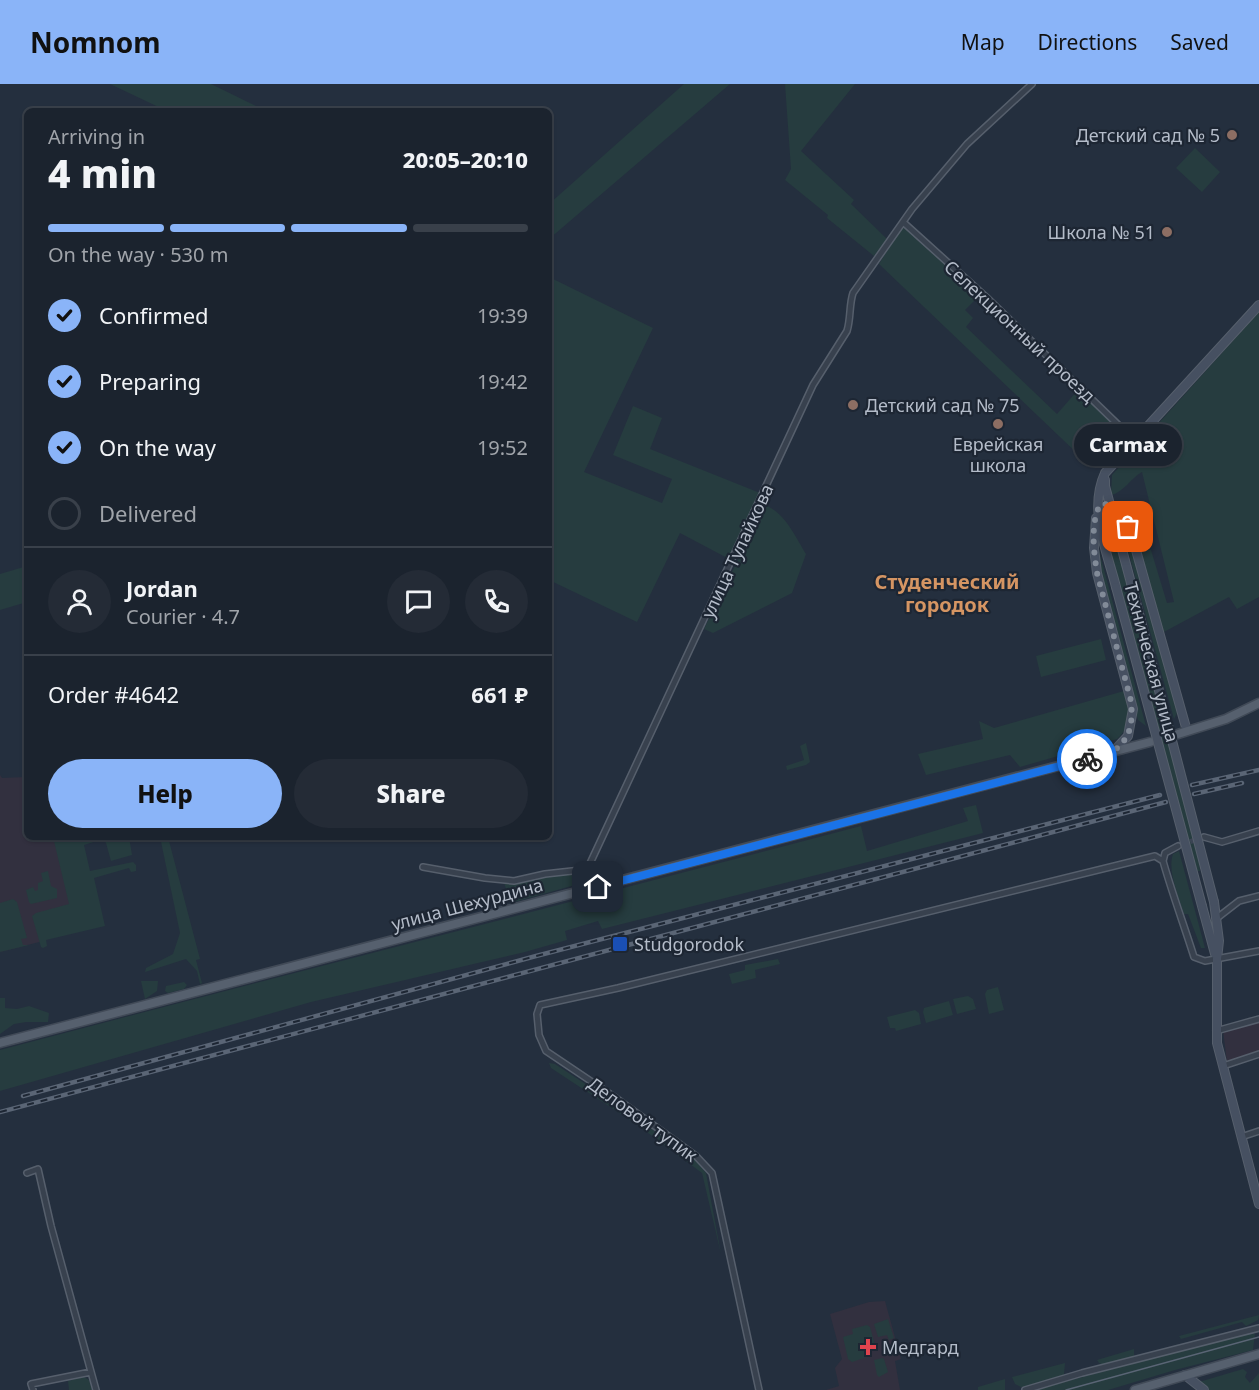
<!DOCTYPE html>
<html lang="en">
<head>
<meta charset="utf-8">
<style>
  :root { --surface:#1b232e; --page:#242b36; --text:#f1f3f6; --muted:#a0a4aa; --line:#39404a; --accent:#8ab4f8 }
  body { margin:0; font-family:"Noto Sans",sans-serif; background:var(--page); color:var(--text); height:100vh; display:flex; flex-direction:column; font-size:22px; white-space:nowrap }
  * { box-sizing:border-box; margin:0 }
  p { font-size:20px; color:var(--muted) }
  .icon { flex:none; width:33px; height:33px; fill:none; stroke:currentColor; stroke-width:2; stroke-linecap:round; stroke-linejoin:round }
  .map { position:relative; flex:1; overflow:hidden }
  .panel { position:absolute; left:24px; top:24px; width:528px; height:732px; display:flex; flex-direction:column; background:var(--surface); border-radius:9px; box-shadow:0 2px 4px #0004,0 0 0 2px var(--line) }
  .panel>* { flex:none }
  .pin { position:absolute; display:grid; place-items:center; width:51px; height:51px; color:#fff; margin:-26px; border-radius:12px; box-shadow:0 3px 9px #0006 }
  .courier { position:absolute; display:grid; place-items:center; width:60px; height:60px; margin:-30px; border:4px solid #1a73e8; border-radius:50%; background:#fff; color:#222; box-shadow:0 2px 8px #0007 }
  .bubble { position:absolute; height:42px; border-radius:21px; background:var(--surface); box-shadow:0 2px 4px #0004,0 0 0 2px var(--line); font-size:20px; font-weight:800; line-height:42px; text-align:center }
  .summary em { font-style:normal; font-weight:800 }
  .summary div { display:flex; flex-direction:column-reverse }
  .summary { display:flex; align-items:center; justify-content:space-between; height:102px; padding:0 24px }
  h1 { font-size:39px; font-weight:800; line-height:45px }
  .bar { display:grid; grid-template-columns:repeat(4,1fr); gap:9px 6px; align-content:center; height:72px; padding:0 24px }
  .bar i { height:8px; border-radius:4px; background:var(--line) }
  .bar .current { background:var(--accent) }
  .bar p { grid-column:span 4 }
  .line { display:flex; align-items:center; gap:15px; padding:0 24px; border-top:2px solid var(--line) }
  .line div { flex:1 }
  .round { display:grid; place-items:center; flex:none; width:63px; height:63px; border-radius:32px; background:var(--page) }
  ol { padding:0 24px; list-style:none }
  li { display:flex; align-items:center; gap:18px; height:66px }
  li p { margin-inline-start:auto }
  li .icon { padding:6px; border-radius:50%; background:var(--accent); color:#111; stroke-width:4 }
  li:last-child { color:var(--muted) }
  li i { width:33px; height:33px; border:3px solid var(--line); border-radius:50% }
  .primary-button { display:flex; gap:12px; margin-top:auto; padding:12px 24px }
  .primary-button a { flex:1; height:69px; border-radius:36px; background:var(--accent); color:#111; font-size:24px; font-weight:800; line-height:69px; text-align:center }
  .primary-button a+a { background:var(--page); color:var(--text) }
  header { display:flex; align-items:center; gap:36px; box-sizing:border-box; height:84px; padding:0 30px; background:var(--accent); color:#111 }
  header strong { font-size:28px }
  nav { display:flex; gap:33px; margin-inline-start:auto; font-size:21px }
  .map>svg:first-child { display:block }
</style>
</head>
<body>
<header>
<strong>Nomnom</strong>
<nav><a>Map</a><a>Directions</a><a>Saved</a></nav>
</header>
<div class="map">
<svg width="1259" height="1306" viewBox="0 0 1259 1306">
  <rect width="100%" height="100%" fill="#242f3e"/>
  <path fill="#32303f" d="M0,691L2,694L27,693V753H61L77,819L47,856L0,868Z
    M1259,936V969L1227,978L1223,946Z
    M885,1217L901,1275L895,1277L900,1306H826L839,1302L835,1284L842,1275L830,1230L869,1218Z"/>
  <path fill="#263c3f" d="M110,0H211L266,27H167Z
    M684,0H730L549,155V120Z
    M785,0H855L801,67L854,116L851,120L887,155L874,172L827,134L828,131L785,96L791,85Z
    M1195,64L1220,88L1202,108L1176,84Z
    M904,144L976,209L978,213L965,226L973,234L966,243L1057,330L1078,306L1120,348L1122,355C1111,368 1100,385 1082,374L879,180L900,146Z
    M549,193L653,244L584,388L662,419L672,395L613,371L633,322L662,334L650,365L760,409L731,476L680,449L637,538L549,496Z
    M1259,228V513L1237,525L1229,513L1162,549L1135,449C1130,438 1117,431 1113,420L1121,418C1135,430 1140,448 1147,466H1151L1167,519L1174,518L1142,388C1131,394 1124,408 1111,411L1112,391Z
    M765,421C785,429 795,452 806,470L792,509L713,549L704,545Z
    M1104,427L1108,429L1198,769L1200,787H1197L1102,436V428Z
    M1123,448L1126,449L1129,454L1177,629L1174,635Z
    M1099,467L1146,642L1138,636L1099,489L1097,469Z
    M27,482V518L0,526V490Z
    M1101,555L1106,576L1041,593L1036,572Z
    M1124,607C1130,624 1132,642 1117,655L1020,683L1010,671L926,691L918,670L983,655L979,637L994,644Z
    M806,659L810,678L806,681L787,686L786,682L804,676L800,662Z
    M976,721L983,749L602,845L598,837L565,847L567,856L525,868L311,918L0,1007V966C287,890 574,818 861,742L867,767L968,737L963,724Z
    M53,753H129L132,771L111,777L106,759L103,755L84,761L90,787L133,778L136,781V787L131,788L129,784L94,794L105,842L46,856L47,862L43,864L41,863L32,832L36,829L69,820Z
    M160,753H168L200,875L196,876L202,899L200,900L197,887L186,875L145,888L146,884L173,870L180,849Z
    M1179,767L1205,864H1201L1188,830H1184C1179,813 1167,787 1173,770Z
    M48,787L51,802L57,805V814L31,820L29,818L26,806L33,803L35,807L38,806V799L43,797L41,789Z
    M570,789L577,790C580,795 579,798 575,801L511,819L504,799Z
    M13,815L17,818L27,854L21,855L23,861H29L0,868V819Z
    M778,875L780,880L755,886L756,894L732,900L729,890L745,886V881Z
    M141,897H158L157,907L145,915Z
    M184,898L187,901L184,905L168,909L165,907L166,902Z
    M998,903L1004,926L989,930L985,910L987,906Z
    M968,912L973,915L976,925L957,930L953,915Z
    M0,914H5V924L17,925L29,922L49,929L48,938H26L14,940L0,950Z
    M949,917L953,931L926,939L923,928L924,924Z
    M915,926L919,929L921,940L896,947L895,944H890L887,933Z
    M549,979L555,980L610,1016L694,1075L706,1089L721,1170L702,1089L636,1040L551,984Z
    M1259,1231L1258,1236L1246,1242L1242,1238L1181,1255L1179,1252Z
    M888,1235L894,1254L889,1256L887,1251L878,1253L874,1240Z
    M867,1241L870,1243L875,1261L868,1262L870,1272L852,1278L848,1275L843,1253L853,1250L852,1245Z
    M1251,1248L1255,1250L1253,1266L1175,1286L1108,1306H1034Z
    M1134,1265V1271L1132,1274L1104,1281L1099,1279L1097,1276Z
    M882,1274L884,1275L888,1288L879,1293L877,1291L874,1276Z
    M1065,1279L1064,1290L1061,1293L1023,1304L1015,1300L1012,1293Z
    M1243,1285L1247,1288L1245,1293L1250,1299L1259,1289V1306H1209L1199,1298Z
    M84,1293L89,1296L92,1306H69L68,1297Z
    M1005,1295V1306H978V1303Z"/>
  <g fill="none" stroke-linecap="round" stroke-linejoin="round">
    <path stroke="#3a4453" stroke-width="5" stroke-dasharray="5 2.5" stroke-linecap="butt" d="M1183,760L1204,753"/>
    <g stroke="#565f6c" stroke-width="8">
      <path id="minor" d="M903,138L986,213L1135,357
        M1204,753L1222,758L1259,747
        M1163,777L1165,769L1178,762
        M423,783L485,794L514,797L545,790L581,786L586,788
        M588,805L586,788L813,301L847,247C851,234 849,221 853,209L912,125L967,60L1032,0
        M1217,834L1239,817L1259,812
        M1216,947L1259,935
        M1223,982L1259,970
        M1241,1053L1259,1047
        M27,1089L38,1085L51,1142L96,1306
        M33,1306L31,1300L91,1288
        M759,1306L712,1089L696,1072L613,1012L546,967L539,951L537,930L540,921L618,904L1155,772L1163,777C1172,809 1184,841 1194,873L1205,877L1259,867
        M1025,1306L1082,1289L1259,1244"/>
    </g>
    <g stroke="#565f6c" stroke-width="10">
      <path id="secondary" d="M1105,396V402L1131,499
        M1114,432L1128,443L1132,452L1187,647
        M1096,434L1094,464L1097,489L1133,625L1128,652L1113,668
        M1116,503C1107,467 1088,426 1105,389L1259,221
        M1214,818L1219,857L1217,875V959L1259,1120
        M1202,822L1215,870
        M1185,1291L1204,1306"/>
    </g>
    <g stroke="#414a57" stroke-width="11">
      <path id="primary" d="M1178,650L1226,635L1259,619
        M0,959L1150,658
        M1135,1306L1259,1270"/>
    </g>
    <use href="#minor" stroke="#38414e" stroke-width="5"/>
    <use href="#secondary" stroke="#465061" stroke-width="8"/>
    <use href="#primary" stroke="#56606e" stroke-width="8"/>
    <path stroke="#5a6575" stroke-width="1.5" d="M1066,1306L1259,1253"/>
    <g stroke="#5a6575" stroke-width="4.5">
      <path id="rail" d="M1192,701L1259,686
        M1194,710L1242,699
        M23,1012L536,872L1160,711
        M0,1028L1166,718"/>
    </g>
    <use href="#rail" stroke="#1d2633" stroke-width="2" stroke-dasharray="7" stroke-linecap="butt"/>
    <g stroke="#565f6c" stroke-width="10" stroke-linecap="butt">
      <path id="secondary-bridge" d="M1131,499L1214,818
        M1116,503L1202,822"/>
    </g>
    <use href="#secondary-bridge" stroke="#465061" stroke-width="8"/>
  </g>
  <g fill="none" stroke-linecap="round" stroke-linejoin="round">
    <path stroke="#828b98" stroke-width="6" stroke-dasharray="0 10.8" d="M1087,675L1113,668L1121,660L1128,652L1132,633L1131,617L1097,489C1094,469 1090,440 1100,421L1104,420L1109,421L1114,432L1128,443"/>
    <path stroke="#1a73e8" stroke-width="8" d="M598,803L1087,675"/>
  </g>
  <g fill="#8d6e63" stroke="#1d2633" stroke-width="2">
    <circle cx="1232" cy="51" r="6"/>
    <circle cx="1167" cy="148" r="6"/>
    <circle cx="853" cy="321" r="6"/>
    <circle cx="998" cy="340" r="6"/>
  </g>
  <rect fill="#1a4fb4" stroke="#1d2633" stroke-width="2" x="612" y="852" width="16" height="16" rx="3"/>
  <path fill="#e0444e" stroke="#1d2633" stroke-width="2" d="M865 1254h6v6h6v6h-6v6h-6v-6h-6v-6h6z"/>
  <g text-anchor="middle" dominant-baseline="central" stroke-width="4.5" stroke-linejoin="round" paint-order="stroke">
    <g font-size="18" fill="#b4bcc9" stroke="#1d2633" text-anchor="start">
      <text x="1220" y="51" text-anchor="end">Детский сад № 5</text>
      <text x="1155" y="148" text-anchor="end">Школа № 51</text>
      <text x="865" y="321">Детский сад № 75</text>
      <text x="998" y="360" text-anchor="middle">Еврейская<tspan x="998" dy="21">школа</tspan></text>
      <text x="634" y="860">Studgorodok</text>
      <text x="882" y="1263">Медгард</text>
    </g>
    <g font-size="18" fill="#b4bcc9" stroke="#1d2633">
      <text transform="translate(1020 247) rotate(43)">Селекционный проезд</text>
      <text transform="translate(737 467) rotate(-65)">улица Тулайкова</text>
      <text transform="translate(1152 578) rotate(75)">Техническая улица</text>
      <text transform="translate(467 820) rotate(-15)">улица Шехурдина</text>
      <text transform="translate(643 1035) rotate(36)">Деловой тупик</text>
    </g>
    <g font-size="20" font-weight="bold" fill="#d59563" stroke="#1d2633">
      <text x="947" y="497">Студенческий<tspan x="947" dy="23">городок</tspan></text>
    </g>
  </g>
</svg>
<div class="pin" style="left:1128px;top:443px;background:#ea580c"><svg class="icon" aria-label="bag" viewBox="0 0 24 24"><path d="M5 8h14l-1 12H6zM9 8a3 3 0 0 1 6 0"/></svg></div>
<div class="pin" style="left:598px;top:803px;background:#1f2937"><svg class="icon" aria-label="home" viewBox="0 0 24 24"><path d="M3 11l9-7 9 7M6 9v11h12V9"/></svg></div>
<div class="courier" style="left:1087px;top:675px"><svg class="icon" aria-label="bike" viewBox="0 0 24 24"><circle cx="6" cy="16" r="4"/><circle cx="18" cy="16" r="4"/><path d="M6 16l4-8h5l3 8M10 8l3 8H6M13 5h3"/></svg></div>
<div class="bubble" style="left:1074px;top:340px;width:108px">Carmax</div>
<section class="panel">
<div class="summary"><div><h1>4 min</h1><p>Arriving in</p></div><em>20:05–20:10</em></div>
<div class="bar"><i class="current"></i><i class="current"></i><i class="current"></i><i></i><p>On the way · 530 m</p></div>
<ol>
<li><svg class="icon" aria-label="check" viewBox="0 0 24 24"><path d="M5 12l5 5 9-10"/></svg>Confirmed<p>19:39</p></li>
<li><svg class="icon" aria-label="check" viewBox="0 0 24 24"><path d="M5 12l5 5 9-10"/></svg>Preparing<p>19:42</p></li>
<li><svg class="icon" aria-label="check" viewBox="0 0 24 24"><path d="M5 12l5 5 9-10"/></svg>On the way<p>19:52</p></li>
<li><i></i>Delivered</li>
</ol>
<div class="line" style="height:108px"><a class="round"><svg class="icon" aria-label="person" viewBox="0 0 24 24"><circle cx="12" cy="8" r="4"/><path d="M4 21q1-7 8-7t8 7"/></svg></a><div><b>Jordan</b><p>Courier · 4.7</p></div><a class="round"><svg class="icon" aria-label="chat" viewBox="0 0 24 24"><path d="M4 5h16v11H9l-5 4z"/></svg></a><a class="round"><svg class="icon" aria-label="phone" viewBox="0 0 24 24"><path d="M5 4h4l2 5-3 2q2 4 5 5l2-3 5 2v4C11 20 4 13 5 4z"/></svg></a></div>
<div class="line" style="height:78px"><div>Order #4642</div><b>661 ₽</b></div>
<div class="primary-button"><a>Help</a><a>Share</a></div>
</section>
</div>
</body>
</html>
